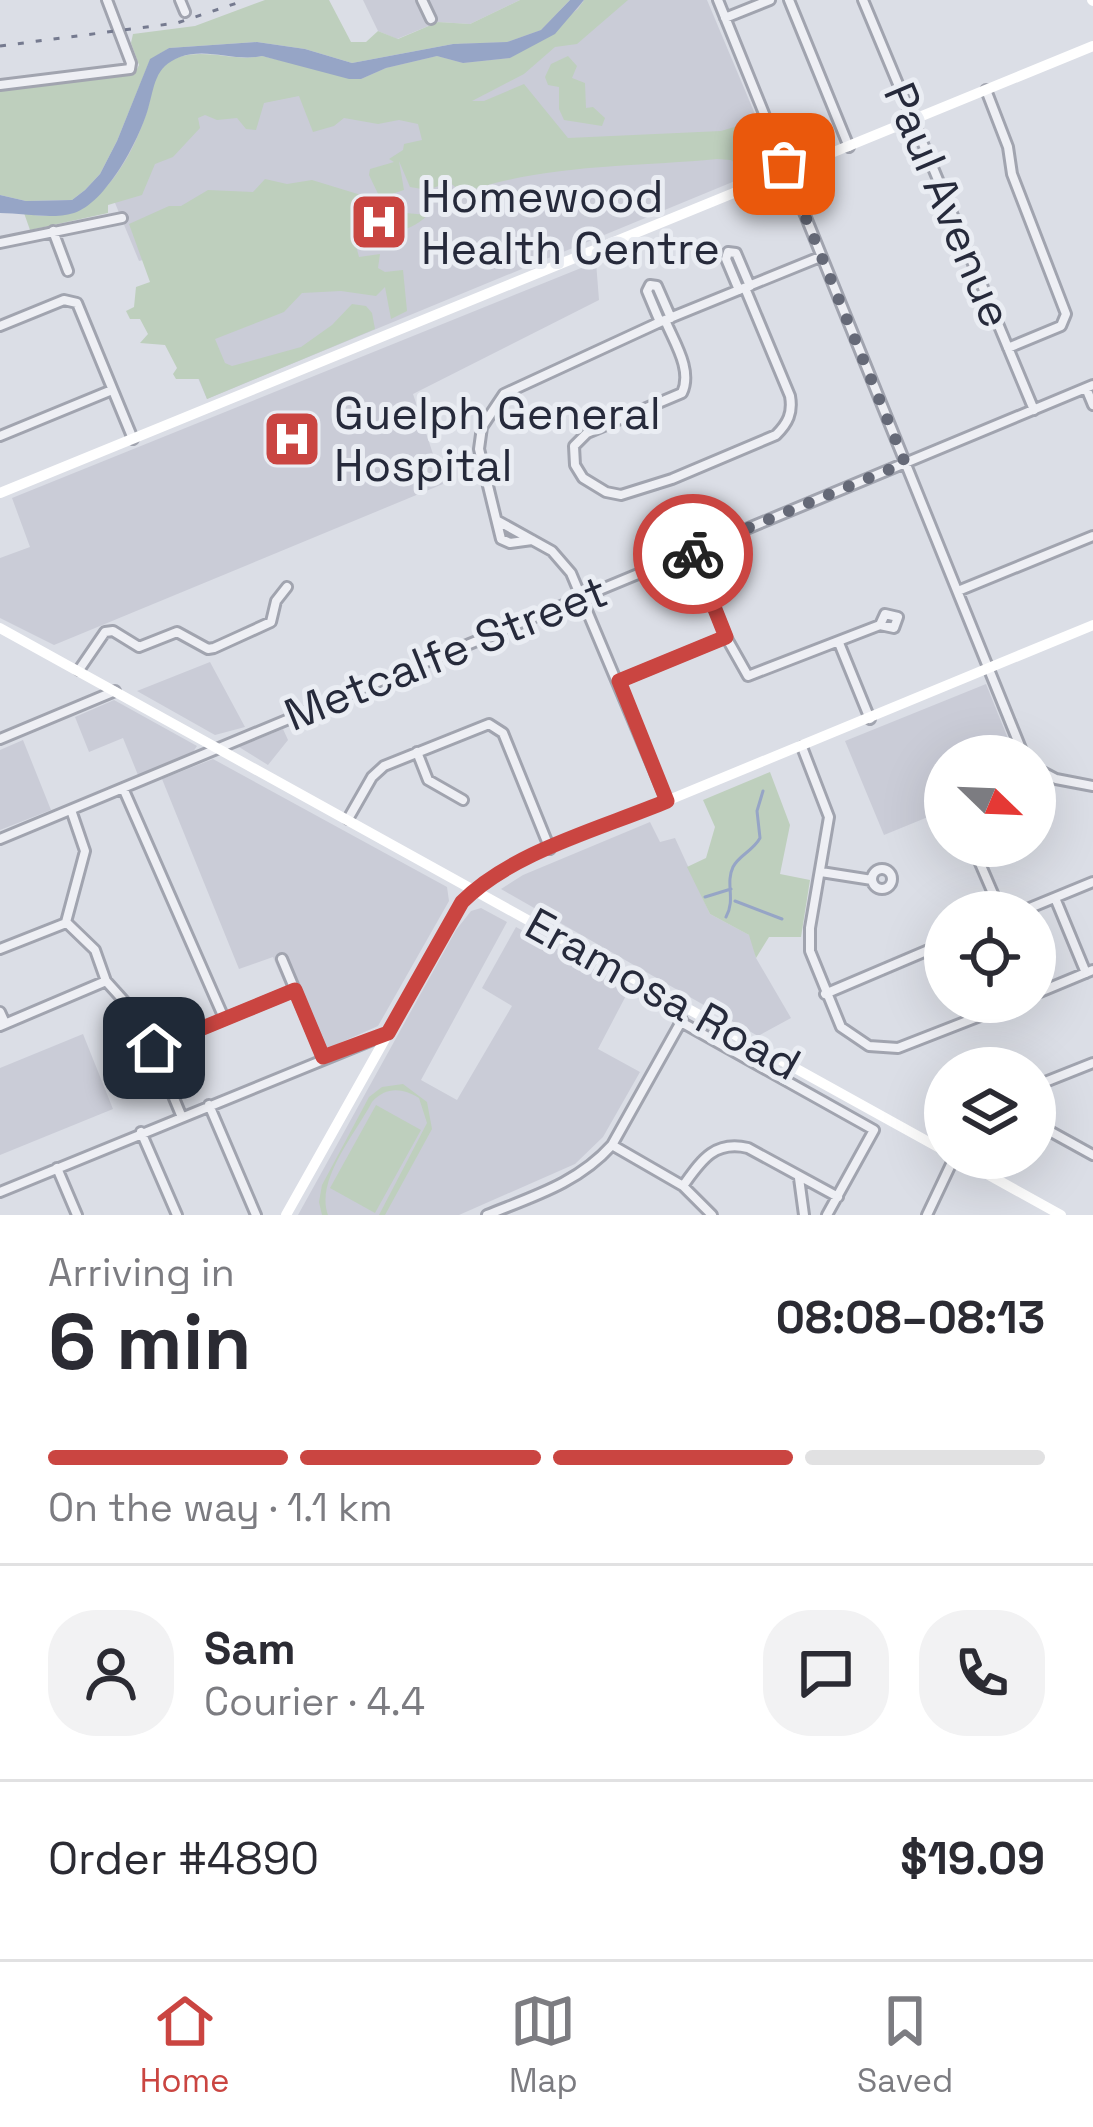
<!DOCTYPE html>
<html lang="en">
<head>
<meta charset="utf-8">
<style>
  :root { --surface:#fff; --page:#f2f2f3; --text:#2b2b33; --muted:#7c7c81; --line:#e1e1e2; --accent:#ca4541 }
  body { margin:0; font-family:"Space Grotesk",sans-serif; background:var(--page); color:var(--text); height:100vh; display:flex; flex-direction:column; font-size:45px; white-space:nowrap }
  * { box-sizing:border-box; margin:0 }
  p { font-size:39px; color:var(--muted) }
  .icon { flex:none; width:66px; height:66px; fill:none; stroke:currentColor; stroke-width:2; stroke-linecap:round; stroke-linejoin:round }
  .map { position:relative; height:1215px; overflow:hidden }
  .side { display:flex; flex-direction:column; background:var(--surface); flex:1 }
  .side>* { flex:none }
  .needle { width:78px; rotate:113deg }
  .buttons { position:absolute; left:924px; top:735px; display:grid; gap:24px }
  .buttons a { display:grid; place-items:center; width:132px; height:132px; border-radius:50%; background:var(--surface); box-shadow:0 12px 48px #0002; font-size:60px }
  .pin { position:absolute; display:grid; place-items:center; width:102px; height:102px; color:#fff; margin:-51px; border-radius:24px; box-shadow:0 6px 18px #0006 }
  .courier { position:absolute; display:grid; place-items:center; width:120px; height:120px; margin:-60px; border:9px solid #ca4541; border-radius:50%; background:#fff; color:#222; box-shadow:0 3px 15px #0007 }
  .overview em { font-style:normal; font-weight:700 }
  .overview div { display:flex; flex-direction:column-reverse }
  .overview { display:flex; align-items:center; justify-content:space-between; height:204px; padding:0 48px }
  h1 { font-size:78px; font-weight:700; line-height:90px }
  .bar { display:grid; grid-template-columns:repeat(4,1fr); gap:18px 12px; align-content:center; height:144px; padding:0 48px }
  .bar i { height:15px; border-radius:9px; background:var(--line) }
  .bar .on { background:var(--accent) }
  .bar p { grid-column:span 4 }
  .line { display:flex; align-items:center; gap:30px; padding:0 48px; border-top:3px solid var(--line) }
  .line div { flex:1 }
  .round { display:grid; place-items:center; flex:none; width:126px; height:126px; border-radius:48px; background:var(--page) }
  .menu { display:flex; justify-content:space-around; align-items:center; height:168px; border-top:3px solid var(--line); background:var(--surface); font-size:33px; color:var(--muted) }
  .menu a { display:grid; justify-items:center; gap:6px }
  .menu .on { color:var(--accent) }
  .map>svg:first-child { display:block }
</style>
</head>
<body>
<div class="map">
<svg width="1093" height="1215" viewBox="0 0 1093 1215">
  <rect width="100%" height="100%" fill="#dbdee6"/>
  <path fill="#caccd7" d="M363,0H520L470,24L438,22L397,39L378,31Z
    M591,0H707L776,164L207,399L147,259L139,261L108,186L150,109L349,80Z
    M596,262L599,300L413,394L443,484L54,645L0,618V558L30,547L12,498Z
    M210,662L245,727L215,735L137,691Z
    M986,684L1015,756H945V810L884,835L845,741Z
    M114,700L197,746L193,752L138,775L123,738L89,752L75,717Z
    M283,729L288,740L268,765L239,747Z
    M23,740L51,810L0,830V750Z
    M213,759L447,887L449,901L378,1026L315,1054L273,957L239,969L162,779Z
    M650,822L660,842L675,838L710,914L751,936L756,958L791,1018L758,1036L501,889L523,875Z
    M481,908L507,922L421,1080L457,1100L512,1006L482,988L516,927L630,988L598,1049L640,1072L603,1137L575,1164L459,1215H298L456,930L471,911Z
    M83,1034L113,1109L0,1155V1068Z"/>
  <path fill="#becfbd" d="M265,0H329L351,42H366L378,31L398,39L438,22L470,24L520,0H570L541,30L507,42L453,44L352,63L305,49L257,42L169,48L150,60L117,141L100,174L85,190L72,200L26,201L0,195V90L134,75L139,65L131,43L133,34L195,26Z
    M584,0H628L577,44L555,47L524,74L472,101H484L524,84L568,138L721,131L758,120L776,164L750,175L731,160L717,159C634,167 542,164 463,193L449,182L428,190L410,187L399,161L404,190L380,198L369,175L370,169L394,162L389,159L403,150L404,144L422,140L418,124L399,120L378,124L344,118L334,126L313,132L299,96L264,103L256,130L246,129L237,118L217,120L205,115L198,118L200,128L173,157L155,164L142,195L108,205V213L30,230L24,213C90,231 130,166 147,111C152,97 151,78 162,67C190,41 231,63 262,56L361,79L386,68L437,56L463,63L510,58L578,9Z
    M568,56L577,66L572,78L585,83L586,108L593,107L605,118L602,126L564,120L559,109V87L548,85L545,77L551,64Z
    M265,179L287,184L312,180L361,195L383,211L428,215C405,237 382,231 354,238L359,257L380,254L378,268L385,272L403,270L407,311L391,319L385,287L376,296L341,291L302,293L284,312L215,339L225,363L232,366L301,347L332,325L352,304L366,306L372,313L375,329L207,399L199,379H176L173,374L177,368L165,345L140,343L148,334L140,319H130L126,311L134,307L136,287L150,282L129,224L169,206H181L208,190L253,192Z
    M770,772L790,825L780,874L810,880L801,937H769L756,958L749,935L710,914L687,867L706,858L715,827L703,800Z
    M403,1084L427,1102L432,1129L385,1215H379L427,1123L419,1098C403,1088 386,1086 372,1102C356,1133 315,1180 328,1215H322L319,1202L322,1185L369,1097L382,1087Z
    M376,1105L421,1130L375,1213L330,1188Z"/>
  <path fill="#96a5c6" d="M570,0H584L555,34L510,58L463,63L437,56L386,68L361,79H349L262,56C235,62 207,47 180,57C154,67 155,86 148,109C139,140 106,203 74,213C50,220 25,213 0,213V195L26,201L72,200L85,190L100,174L117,141L150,59L169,48L257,42L305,49L352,63L453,44L507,42L541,30Z"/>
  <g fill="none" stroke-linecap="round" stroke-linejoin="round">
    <path stroke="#96a5c6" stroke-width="3" d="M705,897L731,889
      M735,901L782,919
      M726,917C736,899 725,884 733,867C739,855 753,851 760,838L757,811L763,791"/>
    <g stroke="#a1a4af" stroke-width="14">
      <path id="street" d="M180,0L185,12
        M422,0L431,19
        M718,0L1024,756
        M789,0L849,147
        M863,0L1034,410
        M725,18L770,0
        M0,85L130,69L131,63L107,0
        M986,90L1008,147L1012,174L1066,314L1061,326L1008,348
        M53,231L68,271
        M0,243L122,218
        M739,290L726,259L728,252L736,253L750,286
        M665,320C674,342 693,370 682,393L587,433L574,446L575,465L583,478L606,492L621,495L672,479L776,435C788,423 793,413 790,396L745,288
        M660,322L647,291L650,285L657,286L671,318
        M0,326L64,300L77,303L133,439
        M1086,388L1093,405
        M0,436L112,390
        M498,521L552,551L571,573L667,801
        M532,540L510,543L501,539L479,449L482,427L504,394L660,322L820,257
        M692,551L726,637L748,676L880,625L894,628L898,617L885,614L880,625
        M958,591L1093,536
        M839,643L870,719
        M79,670L105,632L113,631L139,647L177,632L208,649L214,648L271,622L276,601L287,587
        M619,681L726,637
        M0,739L115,691
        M802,747L829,817L810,928V951L841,1027L869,1046L898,1048L1016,1002
        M417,752L428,780L463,800
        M1035,768L1056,779L1093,786
        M123,788L224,1018
        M348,819L372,777L384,766L489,724L503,733L550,849
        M0,839L1093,385
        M965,846L968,853L974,855L981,846
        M976,854L1001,912
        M872 879a10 10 0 1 1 20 0a10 10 0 1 1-20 0Z
        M821,872L872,880
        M1055,898L1086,973
        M1020,912L1093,882
        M66,922L95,950L106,981L142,1021L181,1115
        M66,922L85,851L71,810
        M0,949L66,923
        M282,959L323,1057
        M825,994L945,943
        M1035,994L1093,970
        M0,1012L5,1023
        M681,1022L874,1130L827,1215
        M0,1026L106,981
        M154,1048L295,990
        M1035,1086L1093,1063
        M209,1105L256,1215
        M1035,1123L1093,1155
        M141,1132L177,1215
        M612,1145L683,1186L712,1215
        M57,1168L77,1215
        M799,1178L804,1215
        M683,1186C701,1161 714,1140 748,1148L838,1197
        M0,1192L387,1034
        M487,1215C534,1196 578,1183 612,1145L682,1020
        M927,1215L954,1158"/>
    </g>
    <use href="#street" stroke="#eeeff4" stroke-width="8"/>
    <path stroke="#fff" stroke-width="10" d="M1092,0L1093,1
      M0,493L1093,46
      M0,628L945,1151
      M958,1158L1061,1215
      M286,1215L462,902C487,877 518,863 550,849L1093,625"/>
    <path stroke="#757a8f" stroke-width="3" stroke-dasharray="6 12" stroke-linecap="butt" d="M0,46L177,23L246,0"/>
  </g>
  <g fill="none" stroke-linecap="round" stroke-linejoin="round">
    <path stroke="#656977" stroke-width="12" stroke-dasharray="0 21.6" d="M693,554L692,551L905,463L784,164"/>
    <path stroke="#ca4541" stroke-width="15" d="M154,1048L295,990L323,1057L388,1033L462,902C511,852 603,828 667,801L619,681L726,637L693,554"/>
  </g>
  <defs>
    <g id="hospital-square" transform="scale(3)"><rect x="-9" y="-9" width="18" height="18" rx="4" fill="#ca4541" stroke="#eaedf3"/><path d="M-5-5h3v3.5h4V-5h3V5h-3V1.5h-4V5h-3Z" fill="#fff"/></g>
  </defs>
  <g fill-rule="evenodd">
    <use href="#hospital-square" x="379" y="222"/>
    <use href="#hospital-square" x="292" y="439"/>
  </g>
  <g text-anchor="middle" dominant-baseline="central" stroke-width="10" stroke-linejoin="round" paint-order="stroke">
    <g font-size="45" fill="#262a3b" stroke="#eaedf3" text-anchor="start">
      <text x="421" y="196">Homewood<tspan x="421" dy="52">Health Centre</tspan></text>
      <text x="334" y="413">Guelph General<tspan x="334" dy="52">Hospital</tspan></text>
    </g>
    <g font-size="45" fill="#262a3b" stroke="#eaedf3">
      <text transform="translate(948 205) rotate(67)">Paul Avenue</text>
      <text transform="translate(446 653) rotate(-22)">Metcalfe Street</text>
      <text transform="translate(663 994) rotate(29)">Eramosa Road</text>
    </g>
  </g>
</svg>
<div class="buttons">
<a><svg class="needle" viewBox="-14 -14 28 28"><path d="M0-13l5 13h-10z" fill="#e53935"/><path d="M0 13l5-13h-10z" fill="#7c7c81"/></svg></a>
<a><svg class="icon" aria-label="locate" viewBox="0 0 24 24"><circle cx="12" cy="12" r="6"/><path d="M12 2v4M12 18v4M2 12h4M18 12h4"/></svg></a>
<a><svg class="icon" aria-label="layers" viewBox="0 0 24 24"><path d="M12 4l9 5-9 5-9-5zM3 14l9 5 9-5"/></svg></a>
</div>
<div class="pin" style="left:784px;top:164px;background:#ea580c"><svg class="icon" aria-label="bag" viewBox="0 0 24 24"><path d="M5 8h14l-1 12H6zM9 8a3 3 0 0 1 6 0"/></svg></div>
<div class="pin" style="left:154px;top:1048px;background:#1f2937"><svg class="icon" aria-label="home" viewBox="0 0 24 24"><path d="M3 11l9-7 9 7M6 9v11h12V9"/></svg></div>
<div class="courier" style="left:693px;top:554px"><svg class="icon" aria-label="bike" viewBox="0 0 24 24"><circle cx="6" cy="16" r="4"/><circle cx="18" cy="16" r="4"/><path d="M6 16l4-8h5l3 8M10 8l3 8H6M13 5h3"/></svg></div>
</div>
<section class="side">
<div class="overview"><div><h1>6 min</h1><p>Arriving in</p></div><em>08:08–08:13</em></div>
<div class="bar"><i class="on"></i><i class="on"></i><i class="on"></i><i></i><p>On the way · 1.1 km</p></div>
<div class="line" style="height:216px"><a class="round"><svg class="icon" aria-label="person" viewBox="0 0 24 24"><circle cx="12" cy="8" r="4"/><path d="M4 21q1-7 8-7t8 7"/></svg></a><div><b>Sam</b><p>Courier · 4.4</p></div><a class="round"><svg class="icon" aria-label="chat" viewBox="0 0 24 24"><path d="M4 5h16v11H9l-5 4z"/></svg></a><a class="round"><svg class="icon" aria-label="phone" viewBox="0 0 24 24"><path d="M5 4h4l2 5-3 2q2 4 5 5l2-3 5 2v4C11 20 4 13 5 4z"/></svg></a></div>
<div class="line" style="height:156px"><div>Order #4890</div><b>$19.09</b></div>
</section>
<nav class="menu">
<a class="on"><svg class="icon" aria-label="home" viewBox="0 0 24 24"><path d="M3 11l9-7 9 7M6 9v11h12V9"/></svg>Home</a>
<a><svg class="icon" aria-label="map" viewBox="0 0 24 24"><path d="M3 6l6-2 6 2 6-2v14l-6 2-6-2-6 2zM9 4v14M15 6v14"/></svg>Map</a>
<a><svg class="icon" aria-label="saved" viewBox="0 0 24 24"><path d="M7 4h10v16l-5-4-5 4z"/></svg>Saved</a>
</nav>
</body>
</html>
